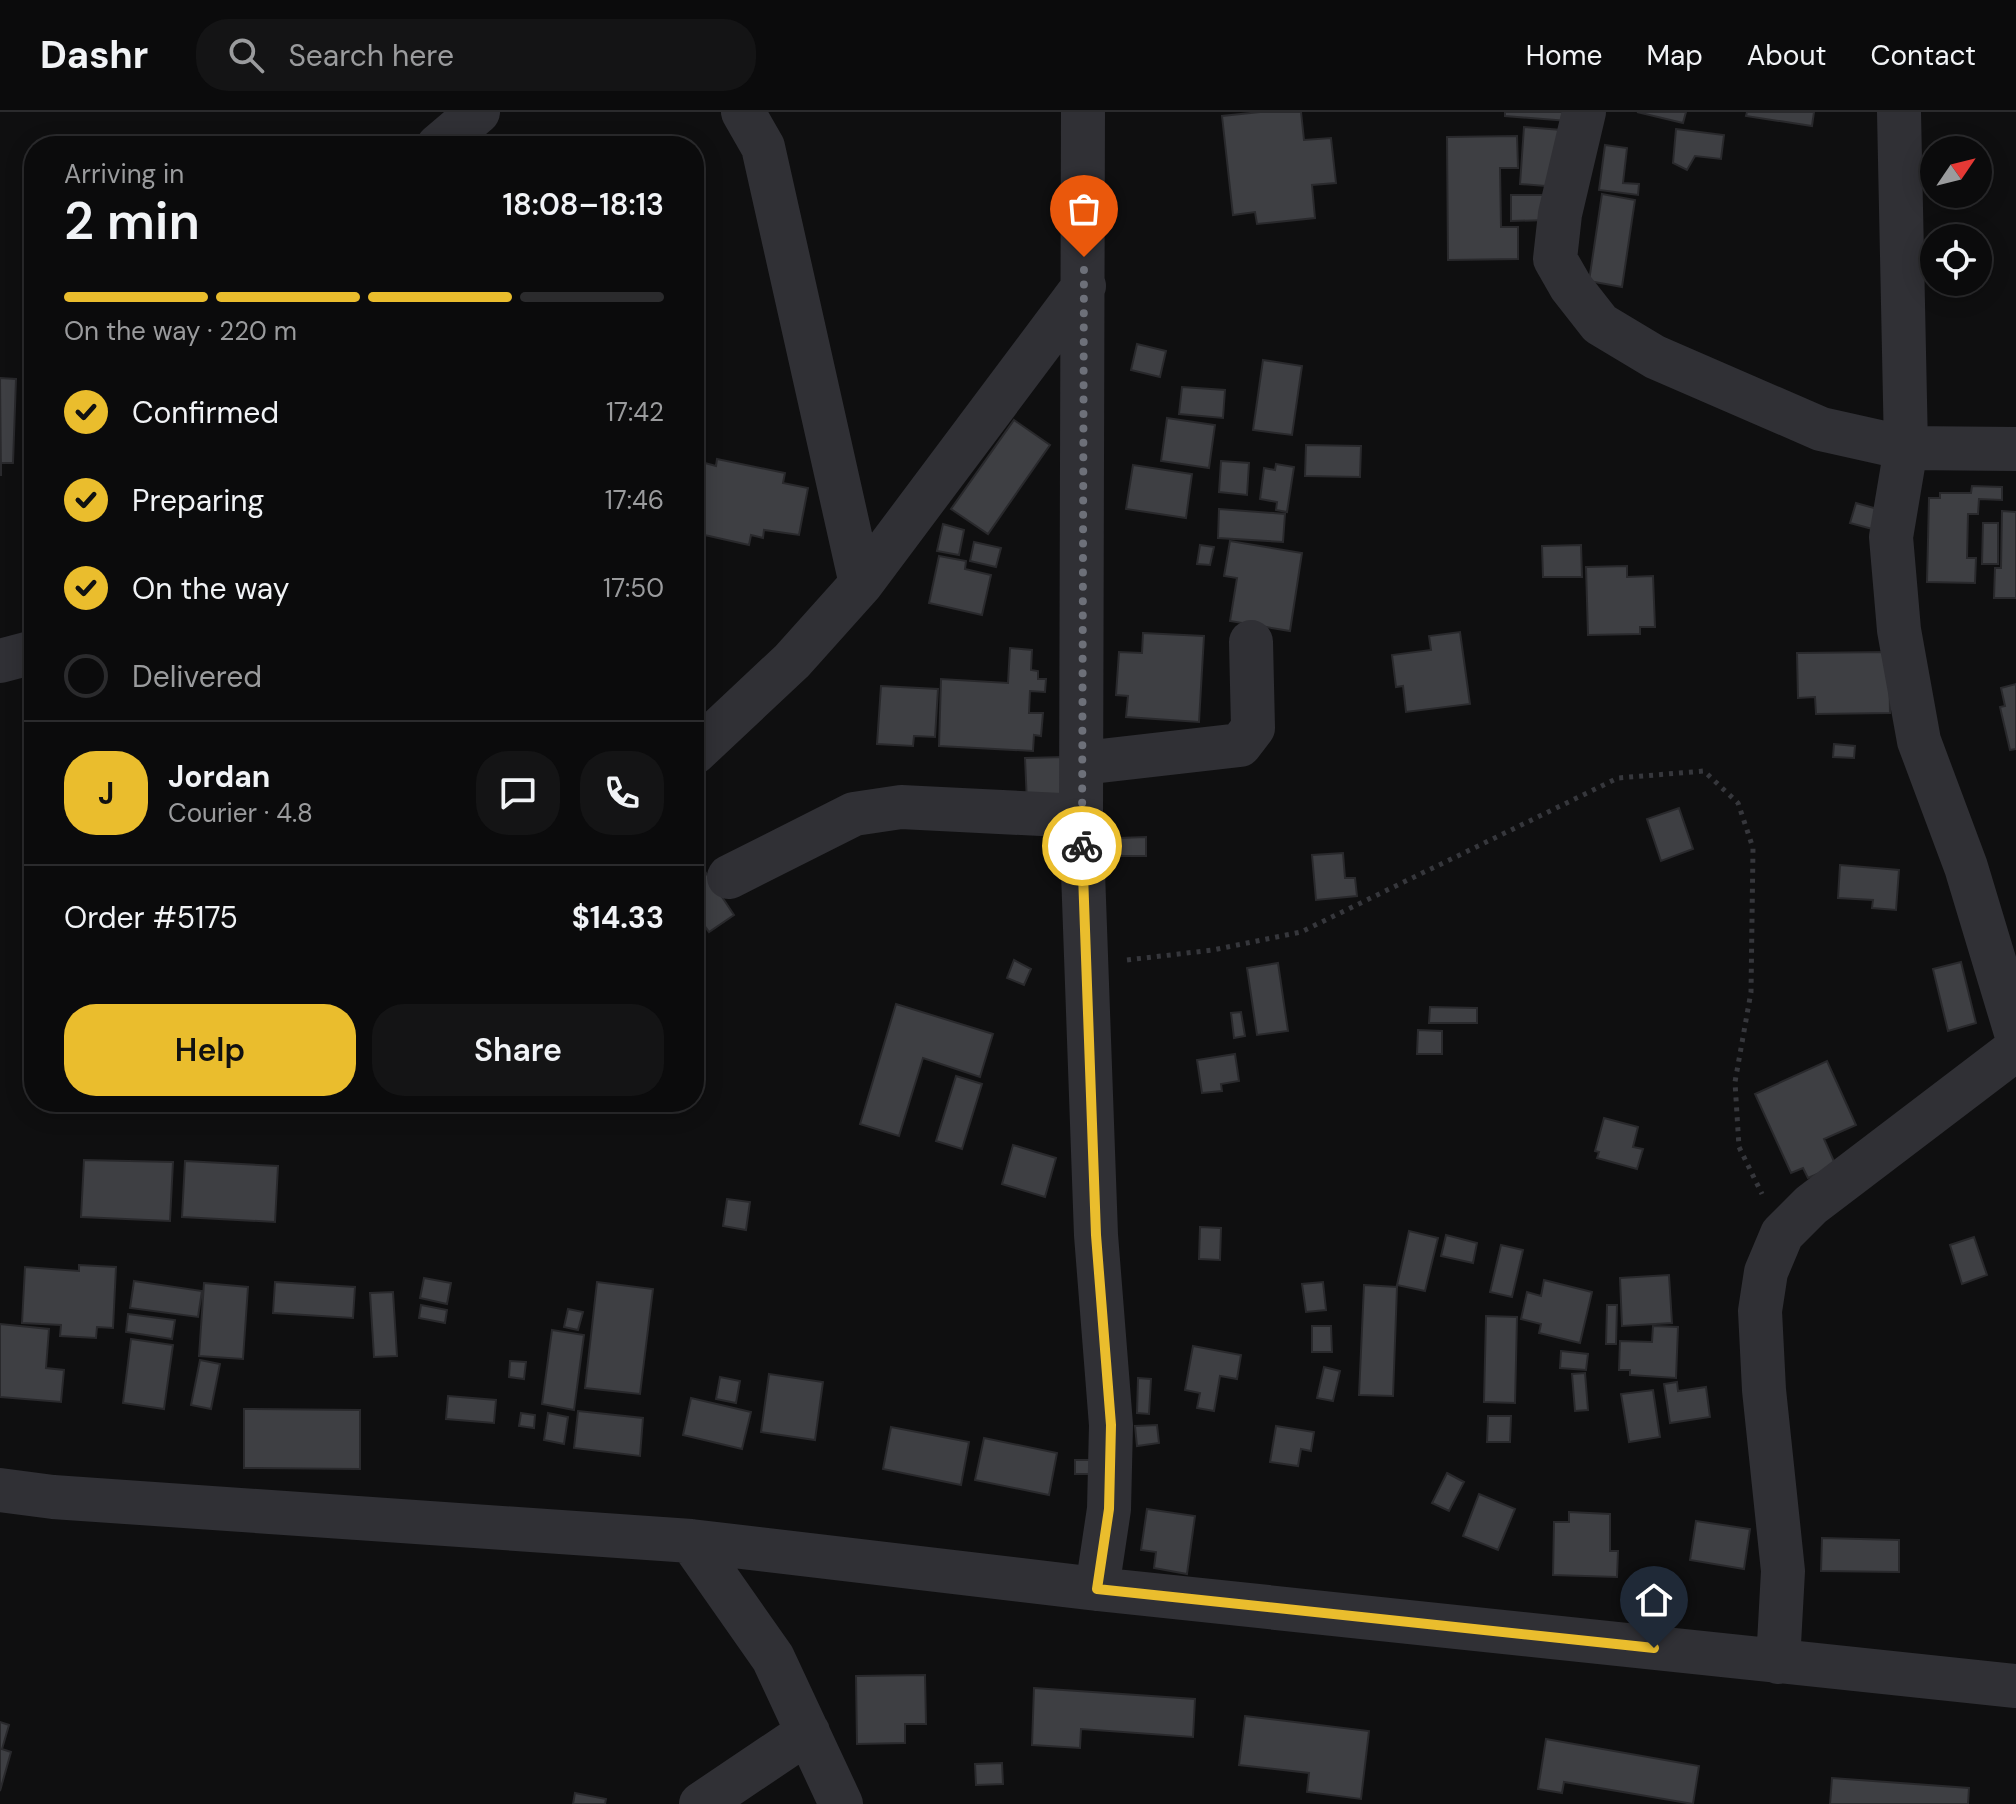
<!DOCTYPE html>
<html lang="en">
<head>
<meta charset="utf-8">
<style>
  :root { --surface:#0b0b0c; --page:#141415; --text:#f1f3f6; --muted:#9a9b9d; --line:#2b2b2d; --accent:#eabd2d }
  body { margin:0; font-family:"DM Sans",sans-serif; background:var(--page); color:var(--text); height:100vh; display:flex; flex-direction:column; font-size:30px; white-space:nowrap }
  * { box-sizing:border-box; margin:0 }
  p { font-size:26px; color:var(--muted) }
  .icon { flex:none; width:44px; height:44px; fill:none; stroke:currentColor; stroke-width:2; stroke-linecap:round; stroke-linejoin:round }
  .map { position:relative; flex:1; overflow:hidden }
  .drawer { position:absolute; left:24px; top:24px; width:680px; height:976px; display:flex; flex-direction:column; background:var(--surface); border-radius:32px; box-shadow:0 4px 20px #0003,0 0 0 2px var(--line) }
  .drawer>* { flex:none }
  .needle { width:52px; rotate:55deg }
  .fabs { position:absolute; left:1920px; top:24px; display:grid; gap:16px }
  .fabs a { display:grid; place-items:center; width:72px; height:72px; border-radius:50%; background:var(--surface); box-shadow:0 4px 20px #0003,0 0 0 2px var(--line); font-size:40px }
  .pin { position:absolute; display:grid; place-items:center; width:68px; height:68px; color:#fff; margin:-82px -34px; border-radius:50% 50% 50% 0; rotate:-45deg; box-shadow:0 0 8px #0007 }
  .pin .icon { rotate:45deg }
  .courier { position:absolute; display:grid; place-items:center; width:80px; height:80px; margin:-40px; border:6px solid #eabd2d; border-radius:50%; background:#fff; color:#222; box-shadow:0 2px 10px #0007 }
  .overview em { font-style:normal; font-weight:600 }
  .overview div { display:flex; flex-direction:column-reverse }
  .overview { display:flex; align-items:center; justify-content:space-between; height:136px; padding:0 40px }
  h1 { font-size:52px; font-weight:600; line-height:60px }
  .bar { display:grid; grid-template-columns:repeat(4,1fr); gap:12px 8px; align-content:center; height:96px; padding:0 40px }
  .bar i { height:10px; border-radius:6px; background:var(--line) }
  .bar .on { background:var(--accent) }
  .bar p { grid-column:span 4 }
  .line { display:flex; align-items:center; gap:20px; padding:0 40px; border-top:2px solid var(--line) }
  .line div { flex:1 }
  .round { display:grid; place-items:center; flex:none; width:84px; height:84px; border-radius:32px; background:var(--page) }
  ol { padding:0 40px; list-style:none }
  li { display:flex; align-items:center; gap:24px; height:88px }
  li p { margin-inline-start:auto }
  li .icon { padding:8px; border-radius:50%; background:var(--accent); color:#111; stroke-width:4 }
  li:last-child { color:var(--muted) }
  li i { width:44px; height:44px; border:4px solid var(--line); border-radius:50% }
  .button { display:flex; gap:16px; margin-top:auto; padding:16px 40px }
  .button a { flex:1; height:92px; border-radius:32px; background:var(--accent); color:#111; font-size:32px; font-weight:600; line-height:92px; text-align:center }
  .button a+a { background:var(--page); color:var(--text) }
  header { display:flex; align-items:center; gap:48px; box-sizing:border-box; height:112px; padding:0 40px; background:var(--surface); border-bottom:2px solid var(--line) }
  header strong { font-size:38px }
  nav { display:flex; gap:44px; margin-inline-start:auto; font-size:28px }
  .search { width:560px; height:72px; background:var(--page); display:flex; align-items:center; gap:20px; box-sizing:border-box; padding:0 28px; border-radius:32px; color:var(--muted); font-size:30px }
  .map>svg:first-child { display:block }
</style>
</head>
<body>
<header>
<strong>Dashr</strong>
<div class="search"><svg class="icon" aria-label="search" viewBox="0 0 24 24"><circle cx="10" cy="10" r="6"/><path d="M15 15l6 6"/></svg>Search here</div>
<nav><a>Home</a><a>Map</a><a>About</a><a>Contact</a></nav>
</header>
<div class="map">
<svg width="2016" height="1692" viewBox="0 0 2016 1692">
  <rect width="100%" height="100%" fill="#0f0f10"/>
  <path fill="#3e3f43" stroke="#29292c" stroke-width="2" d="M1260,0H1301L1304,28L1331,26L1336,71L1312,73L1315,106L1257,112L1255,100L1233,103L1222,4Z
    M1505,0H1569L1568,9L1505,4Z
    M1637,0H1686L1683,11Z
    M1747,0H1814L1812,14L1746,4Z
    M1524,15L1562,18L1558,75L1520,72Z
    M1676,17L1724,23L1721,47L1695,44L1687,58L1673,51Z
    M1517,24L1518,56H1500L1501,115H1518V147L1448,148L1447,25Z
    M1605,33L1627,36L1623,71L1639,72L1638,83L1599,78Z
    M1602,82L1635,88L1622,175L1589,169Z
    M1511,83H1548V108L1511,109Z
    M1137,232L1166,239L1160,265L1131,258Z
    M1263,248L1302,254L1292,323L1253,318Z
    M0,266L16,267L13,351H1V364Z
    M1182,275L1225,278L1223,306L1179,302Z
    M1167,306L1215,313L1209,356L1161,349Z
    M1014,308L1050,333L988,422L951,397Z
    M1306,333L1361,334L1360,365L1305,364Z
    M717,347L785,361L783,371L808,376L799,423L764,418L763,426L751,423L749,433L700,422L702,413L694,411V403L705,351L716,354Z
    M1221,349L1249,351L1247,383L1219,380Z
    M1276,352L1294,355L1287,400L1276,398L1277,390L1260,387L1264,356L1275,358Z
    M1133,353L1192,362L1186,406L1126,397Z
    M1972,374L2002,375V388L1979,387L1978,402H1968L1967,446H1976L1975,471L1927,470L1929,386H1940V381H1971Z
    M1856,391L1881,398L1876,418L1850,411Z
    M1219,397L1285,402L1283,430L1218,426Z
    M2002,399L2016,400V486H1994L1995,456H2001Z
    M1983,411H1998V452H1982Z
    M943,412L964,418L959,443L937,439Z
    M1230,429L1302,441L1290,519L1230,509L1237,466L1224,464Z
    M974,430L1001,436L996,455L970,449Z
    M1200,433L1214,435L1210,453L1197,452Z
    M1581,433L1582,465H1543L1542,434Z
    M939,444L966,449L965,457L991,463L982,503L929,491Z
    M1627,454V465L1653,464L1655,515H1640V522L1588,523L1586,455Z
    M1460,520L1470,592L1406,600L1403,574L1396,575L1392,543L1431,538L1429,524Z
    M1143,521L1204,524L1199,610L1126,605L1128,584L1116,583L1119,540L1142,541Z
    M1010,536L1032,538L1031,558L1038,559V567H1046L1045,580L1030,579L1029,601H1043L1041,624L1034,623L1033,639L939,634L941,567L1008,571Z
    M1889,540L1890,601L1816,602L1815,585L1798,586L1797,541Z
    M2016,572V637L2010,638L2000,595L2005,594L2001,576Z
    M881,574L938,577L935,625L914,624L913,634L877,632Z
    M1834,632L1855,634L1854,646L1833,645Z
    M1064,645L1066,689L1027,691L1025,646Z
    M1679,696L1693,737L1661,749L1647,707Z
    M1146,725V744H1120L1119,726Z
    M1343,741L1345,766H1355L1357,784L1316,788L1312,743Z
    M700,752L734,803L709,820L694,799V756Z
    M1840,753L1899,758L1896,798L1872,796L1873,788L1838,786Z
    M1014,848L1031,857L1024,873L1007,866Z
    M1961,850L1976,911L1948,919L1933,857Z
    M1278,851L1288,919L1257,923L1247,856Z
    M896,892L993,922L980,965L923,946L899,1024L860,1012Z
    M1430,895L1477,896V911H1429Z
    M1241,900L1245,924L1234,926L1231,901Z
    M1418,918L1442,919V942H1417Z
    M1235,942L1239,969L1221,972L1222,979L1202,981L1197,948Z
    M1827,949L1856,1013L1824,1027L1836,1054L1808,1066L1803,1056L1791,1061L1755,982Z
    M956,964L982,972L962,1037L936,1029Z
    M1604,1006L1638,1015L1633,1035L1643,1037L1637,1057L1597,1046L1599,1040L1595,1039Z
    M1013,1033L1056,1046L1045,1085L1002,1072Z
    M84,1048L173,1050L170,1109L81,1105Z
    M185,1049L278,1054L275,1110L182,1105Z
    M727,1087L750,1090L746,1118L723,1114Z
    M1200,1115L1221,1116L1220,1148L1199,1147Z
    M1409,1119L1438,1126L1425,1179L1397,1173Z
    M1446,1123L1477,1131L1473,1151L1441,1144Z
    M1974,1125L1987,1163L1962,1172L1950,1133Z
    M1501,1133L1523,1138L1512,1185L1490,1180Z
    M79,1153L116,1155L113,1216L97,1215L96,1226L60,1224L61,1213L22,1211L25,1155L79,1159Z
    M1669,1163L1672,1211L1622,1214L1620,1166Z
    M424,1166L451,1171L447,1192L420,1186Z
    M1544,1168L1592,1180L1580,1231L1539,1221L1541,1212L1521,1207L1527,1180L1541,1184Z
    M134,1169L202,1179L198,1205L130,1196Z
    M275,1170L355,1175L353,1206L273,1201Z
    M597,1170L653,1177L640,1282L585,1276Z
    M1323,1170L1326,1198L1306,1200L1302,1172Z
    M204,1171L248,1175L243,1247L199,1244Z
    M1364,1173L1397,1175L1393,1284L1359,1283Z
    M393,1180L397,1244L374,1245L370,1181Z
    M421,1193L447,1198L445,1211L419,1206Z
    M1607,1193H1617L1616,1232H1606Z
    M568,1197L583,1200L578,1218L564,1215Z
    M128,1202L175,1208L172,1227L126,1220Z
    M1486,1204L1517,1205L1515,1291L1484,1290Z
    M0,1212L49,1217L46,1256L64,1258L61,1290L0,1285Z
    M1312,1214H1331L1332,1240H1312Z
    M1653,1214L1678,1215L1676,1266L1630,1263V1258H1619L1620,1229L1652,1230Z
    M552,1218L584,1223L574,1298L542,1292Z
    M131,1227L173,1233L164,1297L123,1291Z
    M1193,1234L1241,1243L1237,1267L1220,1264L1214,1299L1197,1296L1200,1281L1185,1278Z
    M1561,1239L1588,1242L1586,1258L1560,1256Z
    M200,1248L220,1252L211,1297L191,1293Z
    M510,1249L526,1250L524,1267L509,1265Z
    M1324,1255L1340,1259L1333,1289L1317,1286Z
    M1585,1261L1588,1298L1575,1299L1572,1262Z
    M769,1262L823,1270L815,1328L761,1320Z
    M720,1265L740,1269L736,1291L716,1287Z
    M1138,1266L1151,1267L1149,1302L1137,1301Z
    M1677,1270L1678,1279L1706,1275L1710,1305L1670,1311L1664,1272Z
    M1653,1278L1660,1325L1629,1330L1621,1282Z
    M448,1284L496,1288L494,1311L446,1307Z
    M691,1286L751,1300L742,1337L683,1323Z
    M244,1297L360,1298V1357L244,1356Z
    M578,1299L643,1306L640,1344L574,1336Z
    M521,1301L535,1303L534,1316L519,1314Z
    M548,1301L568,1305L564,1332L544,1328Z
    M1488,1304H1511L1510,1330H1487Z
    M1157,1313L1159,1331L1137,1334L1135,1314Z
    M1276,1314L1314,1320L1311,1339L1301,1337L1298,1354L1270,1350Z
    M891,1315L969,1330L961,1373L883,1357Z
    M984,1326L1057,1341L1049,1383L975,1368Z
    M1075,1348H1091L1092,1362H1075Z
    M1447,1361L1464,1370L1449,1399L1432,1391Z
    M1479,1382L1515,1397L1498,1438L1463,1424Z
    M1147,1397L1195,1404L1187,1462L1154,1456L1156,1440L1141,1438Z
    M1569,1400L1610,1402V1439H1618L1617,1465L1553,1463L1554,1410H1569Z
    M1696,1409L1750,1417L1744,1457L1690,1448Z
    M1822,1426L1899,1428V1460L1821,1459Z
    M925,1563L926,1612H905V1631L857,1632L856,1564Z
    M1034,1576L1195,1587L1193,1625L1081,1617L1080,1636L1032,1633Z
    M1245,1604L1369,1619L1361,1687L1307,1680L1309,1661L1239,1653Z
    M0,1610L9,1613L2,1637L11,1640L0,1679Z
    M1546,1627L1699,1654L1693,1692L1564,1670L1562,1681L1538,1677Z
    M1002,1651L1003,1672L976,1673L975,1652Z
    M1832,1666L1969,1676L1968,1692H1830Z
    M575,1681L606,1687L605,1692H573Z"/>
  <g fill="none" stroke-linecap="round" stroke-linejoin="round">
    <path stroke="#36373c" stroke-width="5" stroke-dasharray="4 6" stroke-linecap="butt" d="M1127,848L1213,838L1301,820L1618,666L1704,659L1738,691L1753,736L1751,880L1735,970L1739,1035L1762,1082"/>
    <path stroke="#303035" stroke-width="44" d="M743,0L763,35L861,472
      M1083,0L1081,704L1096,1123L1111,1313L1109,1397L1097,1477
      M1584,0L1560,102L1555,147L1571,175L1600,212L1655,245L1821,317L1906,336L2016,337
      M1899,0L1906,336L1891,425L1899,518L1919,629L1966,755L2016,921
      M438,34L478,0
      M0,549L34,540
      M694,641L792,549L861,472L1084,174
      M1083,651L1240,633L1253,616L1251,530
      M729,765L854,702L901,695L1081,704
      M0,1378L53,1385L691,1429L1097,1477L2016,1574
      M691,1429L773,1546L841,1692
      M1778,1550L1783,1459L1764,1278L1760,1199L1766,1160L1782,1122L1811,1093L2016,937
      M701,1692L808,1620"/>
  </g>
  <g fill="none" stroke-linecap="round" stroke-linejoin="round">
    <path stroke="#6d7079" stroke-width="8" stroke-dasharray="0 14.4" d="M1082,734L1084,145"/>
    <path stroke="#eabd2d" stroke-width="10" d="M1082,734L1096,1123L1111,1313L1109,1397L1097,1477L1654,1536"/>
  </g>
</svg>
<div class="fabs">
<a><svg class="needle" viewBox="-14 -14 28 28"><path d="M0-13l5 13h-10z" fill="#e53935"/><path d="M0 13l5-13h-10z" fill="#9a9b9d"/></svg></a>
<a><svg class="icon" aria-label="locate" viewBox="0 0 24 24"><circle cx="12" cy="12" r="6"/><path d="M12 2v4M12 18v4M2 12h4M18 12h4"/></svg></a>
</div>
<div class="pin" style="left:1084px;top:145px;background:#ea580c"><svg class="icon" aria-label="bag" viewBox="0 0 24 24"><path d="M5 8h14l-1 12H6zM9 8a3 3 0 0 1 6 0"/></svg></div>
<div class="pin" style="left:1654px;top:1536px;background:#1f2937"><svg class="icon" aria-label="home" viewBox="0 0 24 24"><path d="M3 11l9-7 9 7M6 9v11h12V9"/></svg></div>
<div class="courier" style="left:1082px;top:734px"><svg class="icon" aria-label="bike" viewBox="0 0 24 24"><circle cx="6" cy="16" r="4"/><circle cx="18" cy="16" r="4"/><path d="M6 16l4-8h5l3 8M10 8l3 8H6M13 5h3"/></svg></div>
<section class="drawer">
<div class="overview"><div><h1>2 min</h1><p>Arriving in</p></div><em>18:08–18:13</em></div>
<div class="bar"><i class="on"></i><i class="on"></i><i class="on"></i><i></i><p>On the way · 220 m</p></div>
<ol>
<li><svg class="icon" aria-label="check" viewBox="0 0 24 24"><path d="M5 12l5 5 9-10"/></svg>Confirmed<p>17:42</p></li>
<li><svg class="icon" aria-label="check" viewBox="0 0 24 24"><path d="M5 12l5 5 9-10"/></svg>Preparing<p>17:46</p></li>
<li><svg class="icon" aria-label="check" viewBox="0 0 24 24"><path d="M5 12l5 5 9-10"/></svg>On the way<p>17:50</p></li>
<li><i></i>Delivered</li>
</ol>
<div class="line" style="height:144px"><b class="round" style="background:var(--accent);color:#111">J</b><div><b>Jordan</b><p>Courier · 4.8</p></div><a class="round"><svg class="icon" aria-label="chat" viewBox="0 0 24 24"><path d="M4 5h16v11H9l-5 4z"/></svg></a><a class="round"><svg class="icon" aria-label="phone" viewBox="0 0 24 24"><path d="M5 4h4l2 5-3 2q2 4 5 5l2-3 5 2v4C11 20 4 13 5 4z"/></svg></a></div>
<div class="line" style="height:104px"><div>Order #5175</div><b>$14.33</b></div>
<div class="button"><a>Help</a><a>Share</a></div>
</section>
</div>
</body>
</html>
